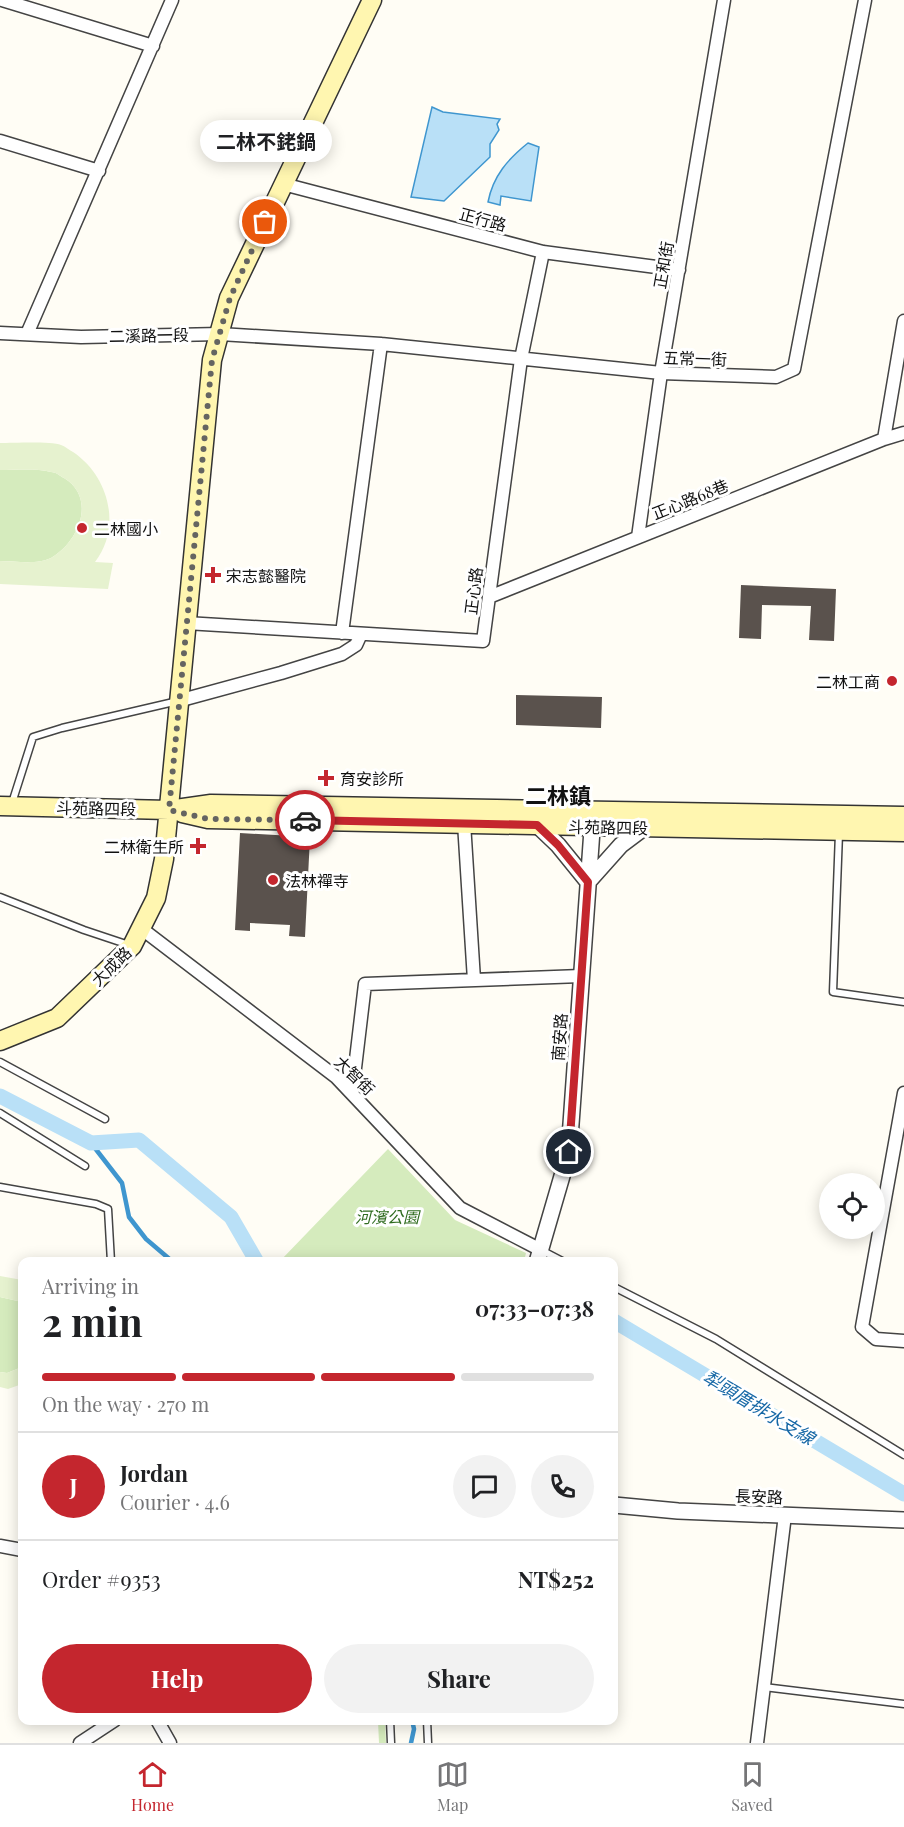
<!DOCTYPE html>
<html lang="en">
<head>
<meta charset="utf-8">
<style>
  :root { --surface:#fff; --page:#f2f2f2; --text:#202124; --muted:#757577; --line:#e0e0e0; --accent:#c4262e }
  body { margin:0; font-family:"Playfair Display","Noto Sans TC",serif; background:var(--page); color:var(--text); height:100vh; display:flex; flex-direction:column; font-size:22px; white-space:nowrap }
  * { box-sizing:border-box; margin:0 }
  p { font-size:20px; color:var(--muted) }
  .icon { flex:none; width:33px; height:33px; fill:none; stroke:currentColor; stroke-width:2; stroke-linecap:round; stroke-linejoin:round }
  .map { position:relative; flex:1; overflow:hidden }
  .sheet { position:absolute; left:18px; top:1257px; width:600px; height:468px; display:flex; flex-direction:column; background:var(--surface); border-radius:12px; box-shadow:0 3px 15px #0003 }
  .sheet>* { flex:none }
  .controls { position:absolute; left:819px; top:1173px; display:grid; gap:12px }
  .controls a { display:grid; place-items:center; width:66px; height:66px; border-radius:50%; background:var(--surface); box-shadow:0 3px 15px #0003; font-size:30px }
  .pin { position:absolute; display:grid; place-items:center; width:51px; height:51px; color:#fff; margin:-26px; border:3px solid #fff; border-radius:50%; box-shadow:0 2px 6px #0007 }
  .courier { position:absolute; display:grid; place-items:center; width:60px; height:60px; margin:-30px; border:4px solid #c4262e; border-radius:50%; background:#fff; color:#222; box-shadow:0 2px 8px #0007 }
  .bubble { position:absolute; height:42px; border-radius:21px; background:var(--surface); box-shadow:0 3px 15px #0003; font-size:20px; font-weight:700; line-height:42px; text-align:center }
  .head em { font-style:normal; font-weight:700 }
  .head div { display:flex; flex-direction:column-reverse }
  .head { display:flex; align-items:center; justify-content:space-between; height:102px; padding:0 24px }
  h1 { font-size:39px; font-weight:700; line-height:45px }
  .bar { display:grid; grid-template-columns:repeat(4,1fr); gap:9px 6px; align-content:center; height:72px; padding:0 24px }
  .bar i { height:8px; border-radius:4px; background:var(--line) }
  .bar .selected { background:var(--accent) }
  .bar p { grid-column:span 4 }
  .line { display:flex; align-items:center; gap:15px; padding:0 24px; border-top:2px solid var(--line) }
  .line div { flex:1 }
  .round { display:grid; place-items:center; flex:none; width:63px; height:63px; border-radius:32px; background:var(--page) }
  .action { display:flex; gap:12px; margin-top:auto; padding:12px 24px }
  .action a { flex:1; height:69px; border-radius:36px; background:var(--accent); color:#fff; font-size:24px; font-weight:700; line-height:69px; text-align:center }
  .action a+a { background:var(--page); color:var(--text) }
  .dock { display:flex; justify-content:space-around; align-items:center; height:84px; border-top:2px solid var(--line); background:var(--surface); font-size:16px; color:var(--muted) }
  .dock a { display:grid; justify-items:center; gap:3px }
  .dock .selected { color:var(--accent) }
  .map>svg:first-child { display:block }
</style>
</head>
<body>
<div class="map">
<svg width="904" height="1743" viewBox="0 0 904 1743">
  <rect width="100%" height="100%" fill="#fffdf5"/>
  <path fill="#d5ebbd" d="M0,470C16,470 36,468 51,472C56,472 60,476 64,478C97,498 79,542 51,558C37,565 15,561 0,561Z
    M388,1149L455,1220L526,1253L524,1261H280Z
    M0,1297L22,1302V1367L7,1373L0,1372Z
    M378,1721H385L386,1743H379Z"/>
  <path fill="#e6f2cf" d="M0,443C13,443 51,441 61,445C65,446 69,450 73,452C109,476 122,527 95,562L113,563L108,589L0,584V561C15,561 37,565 51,558C79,542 97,498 64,478C60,476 56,472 51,472C36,468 16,470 0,470Z
    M0,1276L22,1280V1302L0,1297Z
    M22,1367V1384L8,1389L0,1387V1372L7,1373Z"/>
  <path fill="#b9e0f7" stroke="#3f96cf" stroke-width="1.5" d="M432,107L443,112L500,119L497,124L499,130L490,144V157L444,201L411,197Z
    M528,143L539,147L531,201L501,196L500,205L488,202C493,176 508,159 528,143Z"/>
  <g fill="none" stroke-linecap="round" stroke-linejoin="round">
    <path stroke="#3f96cf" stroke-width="4.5" d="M91,1143L122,1183L129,1217L146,1239L173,1262
      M411,1743L414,1729L412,1720"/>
    <path stroke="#b9e0f7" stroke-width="15" d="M0,1096L91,1143L139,1140L231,1217L257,1262
      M614,1321L904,1494"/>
  </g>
  <path fill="#5a524d" d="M741,585L836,589L834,641L809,640L811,606L762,605L761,639L739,638Z
    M516,695L602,697L601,728L516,725Z
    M240,833L310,837L305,937L289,936L290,925L250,923V931L235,930Z"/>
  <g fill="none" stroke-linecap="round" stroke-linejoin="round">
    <g stroke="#444" stroke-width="9">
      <path id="service" d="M12,803L33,737L62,728L178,701
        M839,833L833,992L904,1002
        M0,897L84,930L129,945
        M0,1062L105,1119
        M0,1113L85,1166
        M0,1187L96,1204L108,1209L111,1262
        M541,1250L564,1262
        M614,1287L716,1339L904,1455
        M764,1687L904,1704
        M390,1720L391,1743
        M427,1720L428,1743"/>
    </g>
    <g stroke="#444" stroke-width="15">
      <path id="minor" d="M2,0L153,46
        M0,141L99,171
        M283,184L543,252L679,270
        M0,333L81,337L220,334L381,344L661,373L776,377L794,369L865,0
        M27,334L172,0
        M884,439L904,321
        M638,537L661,373L724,0
        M489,597L884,439L904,433
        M186,623L483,641L521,359L543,252
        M342,633L381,344
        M178,701L281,673L342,654L356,645L361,634
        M464,823L474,980
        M142,929L336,1077L460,1208L539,1249
        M352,1093L365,984L581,976
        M904,1093L862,1327L876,1339L904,1341
        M0,1546L22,1550
        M157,1720L170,1743
        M80,1743L115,1720
        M757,1743L785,1515"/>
    </g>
    <g stroke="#444" stroke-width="18">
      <path id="tertiary" d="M537,825L558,845L588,882L621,845L645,827
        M537,1262L569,1152L593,816
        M614,1505L678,1511L904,1520"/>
    </g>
    <g stroke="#333" stroke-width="21">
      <path id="secondary" d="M0,806L169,810L211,804L904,816
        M182,813L208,819L904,832
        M0,1041L57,1018L132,946L156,898L164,859L212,360L229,298L372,0"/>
    </g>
    <use href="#service" stroke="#fff" stroke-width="6"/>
    <use href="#minor" stroke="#fff" stroke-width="12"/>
    <use href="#tertiary" stroke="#fff" stroke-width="15"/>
    <use href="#secondary" stroke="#fff6b0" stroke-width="18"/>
  </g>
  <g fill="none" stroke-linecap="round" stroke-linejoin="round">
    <path stroke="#646461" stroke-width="6" stroke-dasharray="0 10.8" d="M265,222L230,298L212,360L169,810L208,819L305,820"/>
    <path stroke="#c4262e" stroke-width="8" d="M305,820L537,825L558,845L588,882L569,1152"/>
  </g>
  <g fill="#c4262e" stroke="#fff" stroke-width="2">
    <circle cx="82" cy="528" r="6"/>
    <path d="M210 566h6v6h6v6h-6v6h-6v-6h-6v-6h6z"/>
    <circle cx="892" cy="681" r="6"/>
    <path d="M323 769h6v6h6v6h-6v6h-6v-6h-6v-6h6z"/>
    <path d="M195 837h6v6h6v6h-6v6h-6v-6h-6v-6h6z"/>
    <circle cx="273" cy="880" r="6"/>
  </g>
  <g text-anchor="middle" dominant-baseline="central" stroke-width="6" stroke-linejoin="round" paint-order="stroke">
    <g font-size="16" fill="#111" stroke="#fff">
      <text transform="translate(483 219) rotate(15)">正行路</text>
      <text transform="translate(663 265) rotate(-80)">正和街</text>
      <text transform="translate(149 335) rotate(-1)">二溪路一段</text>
      <text transform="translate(695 358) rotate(2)">五常一街</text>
      <text transform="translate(690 499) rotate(-22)">正心路68巷</text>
      <text transform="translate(473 591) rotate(-83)">正心路</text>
      <text transform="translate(96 808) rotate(1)">斗苑路四段</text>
      <text transform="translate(608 827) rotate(1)">斗苑路四段</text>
      <text transform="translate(111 966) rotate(-44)">大成路</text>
      <text transform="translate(559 1037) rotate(-86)">南安路</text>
      <text transform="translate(355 1075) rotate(44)">大智街</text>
      <text transform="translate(759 1496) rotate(2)">長安路</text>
    </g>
    <g font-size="16" fill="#111" stroke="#fff" text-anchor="start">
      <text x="94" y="528">二林國小</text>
      <text x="226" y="575">宋志懿醫院</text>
      <text x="880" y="681" text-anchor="end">二林工商</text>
      <text x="340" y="778">育安診所</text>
      <text x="184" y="846" text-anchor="end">二林衛生所</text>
      <text x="285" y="880">法林禪寺</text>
    </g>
    <g font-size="16" font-style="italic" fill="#2f6b1f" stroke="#fff">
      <text x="387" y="1216">河濱公園</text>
    </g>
    <g font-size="18" font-style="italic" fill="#1768a6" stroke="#fff">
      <text transform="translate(759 1407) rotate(31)">犁頭厝排水支線</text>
    </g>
    <g font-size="22" font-weight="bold" fill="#111" stroke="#fff">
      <text x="558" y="795">二林鎮</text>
    </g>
  </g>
</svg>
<div class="controls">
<a><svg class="icon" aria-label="locate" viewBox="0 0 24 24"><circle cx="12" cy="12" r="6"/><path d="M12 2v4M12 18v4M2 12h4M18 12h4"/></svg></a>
</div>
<div class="pin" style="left:265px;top:222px;background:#ea580c"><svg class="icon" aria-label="bag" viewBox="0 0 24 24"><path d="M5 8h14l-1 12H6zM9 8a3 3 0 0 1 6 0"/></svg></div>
<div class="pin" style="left:569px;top:1152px;background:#1f2937"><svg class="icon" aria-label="home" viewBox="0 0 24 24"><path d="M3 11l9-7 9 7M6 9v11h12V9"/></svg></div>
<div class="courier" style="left:305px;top:820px"><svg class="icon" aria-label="car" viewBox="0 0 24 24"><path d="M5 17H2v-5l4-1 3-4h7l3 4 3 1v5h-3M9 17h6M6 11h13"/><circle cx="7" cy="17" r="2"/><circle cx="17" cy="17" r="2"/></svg></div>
<div class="bubble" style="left:200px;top:120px;width:132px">二林不銠鍋</div>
<section class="sheet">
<div class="head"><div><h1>2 min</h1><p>Arriving in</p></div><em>07:33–07:38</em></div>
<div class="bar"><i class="selected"></i><i class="selected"></i><i class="selected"></i><i></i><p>On the way · 270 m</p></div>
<div class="line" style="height:108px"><b class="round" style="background:var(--accent);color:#fff">J</b><div><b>Jordan</b><p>Courier · 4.6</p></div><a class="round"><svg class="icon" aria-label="chat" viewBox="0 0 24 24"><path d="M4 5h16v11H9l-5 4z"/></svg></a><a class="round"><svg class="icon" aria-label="phone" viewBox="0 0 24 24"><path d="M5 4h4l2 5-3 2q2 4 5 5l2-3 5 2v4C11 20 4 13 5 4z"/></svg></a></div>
<div class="line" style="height:78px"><div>Order #9353</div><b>NT$252</b></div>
<div class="action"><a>Help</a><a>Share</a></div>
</section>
</div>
<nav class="dock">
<a class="selected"><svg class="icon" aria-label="home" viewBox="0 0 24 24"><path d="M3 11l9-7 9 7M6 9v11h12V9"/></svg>Home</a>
<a><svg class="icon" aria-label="map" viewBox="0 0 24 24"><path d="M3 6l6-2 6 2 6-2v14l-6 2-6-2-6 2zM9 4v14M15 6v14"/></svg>Map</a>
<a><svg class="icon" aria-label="saved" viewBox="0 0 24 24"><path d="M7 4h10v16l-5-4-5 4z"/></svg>Saved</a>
</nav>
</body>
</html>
